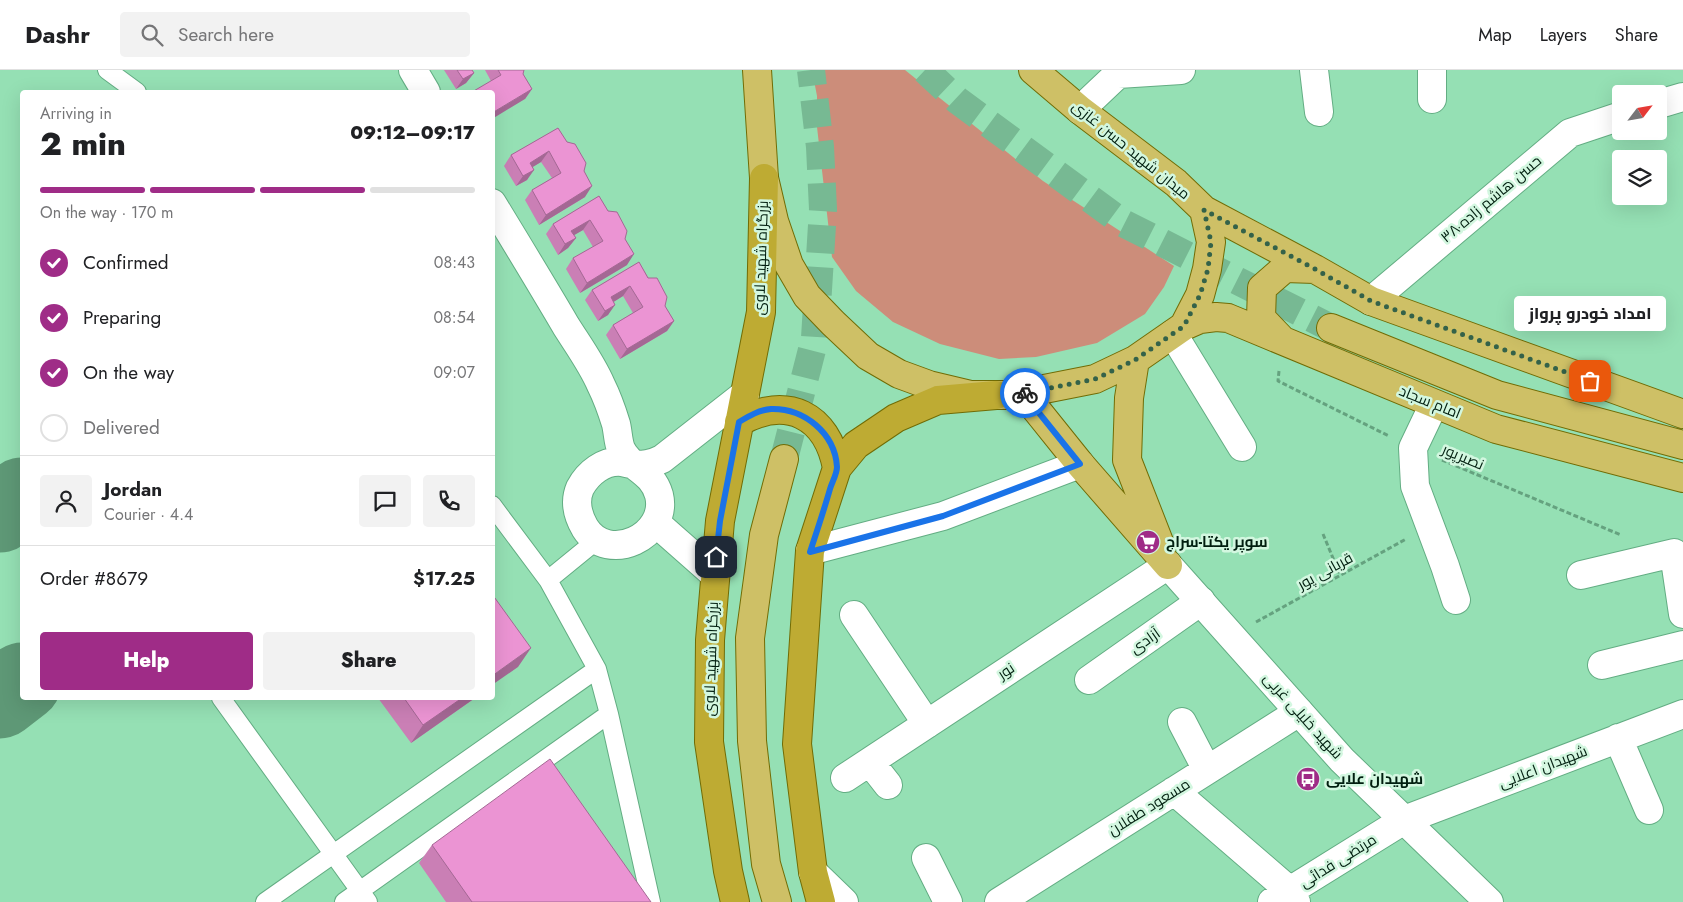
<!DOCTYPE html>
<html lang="en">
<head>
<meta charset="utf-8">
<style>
  :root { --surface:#fff; --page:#f2f2f2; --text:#202124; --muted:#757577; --line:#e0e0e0; --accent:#9f2c87 }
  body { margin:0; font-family:Jost,Cairo,sans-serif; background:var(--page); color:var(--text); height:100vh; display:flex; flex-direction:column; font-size:19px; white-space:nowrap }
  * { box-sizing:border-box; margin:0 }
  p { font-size:16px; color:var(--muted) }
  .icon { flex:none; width:28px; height:28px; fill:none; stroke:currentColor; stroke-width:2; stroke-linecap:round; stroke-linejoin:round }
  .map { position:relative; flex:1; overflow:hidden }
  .details { position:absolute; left:20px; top:20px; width:475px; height:610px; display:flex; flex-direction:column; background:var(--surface); border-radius:5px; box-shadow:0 5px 20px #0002 }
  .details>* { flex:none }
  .needle { width:32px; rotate:59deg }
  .controls { position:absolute; left:1612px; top:15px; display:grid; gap:10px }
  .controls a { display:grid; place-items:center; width:55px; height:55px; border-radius:5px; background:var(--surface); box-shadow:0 5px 20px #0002; font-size:25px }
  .pin { position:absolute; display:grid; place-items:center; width:42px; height:42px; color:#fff; margin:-21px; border-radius:10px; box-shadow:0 2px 8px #0006 }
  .courier { position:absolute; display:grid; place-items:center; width:50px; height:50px; margin:-25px; border:4px solid #1a73e8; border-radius:50%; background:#fff; color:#222; box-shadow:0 1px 6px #0007 }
  .bubble { position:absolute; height:35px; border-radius:5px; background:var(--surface); box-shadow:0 5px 20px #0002; font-size:16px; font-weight:800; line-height:35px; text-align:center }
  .headline em { font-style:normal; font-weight:800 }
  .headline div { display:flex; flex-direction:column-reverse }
  .headline { display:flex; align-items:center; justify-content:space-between; height:85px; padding:0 20px }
  h1 { font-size:32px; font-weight:800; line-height:38px }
  .bar { display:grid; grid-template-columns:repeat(4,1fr); gap:8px 5px; align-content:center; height:60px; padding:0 20px }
  .bar i { height:6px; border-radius:4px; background:var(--line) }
  .bar .current { background:var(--accent) }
  .bar p { grid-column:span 4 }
  .line { display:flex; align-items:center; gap:12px; padding:0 20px; border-top:1px solid var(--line) }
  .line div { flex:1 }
  .round { display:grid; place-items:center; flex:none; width:52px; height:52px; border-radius:5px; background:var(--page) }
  ol { padding:0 20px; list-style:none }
  li { display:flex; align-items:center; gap:15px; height:55px }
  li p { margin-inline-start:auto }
  li .icon { padding:5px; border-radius:50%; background:var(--accent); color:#fff; stroke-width:4 }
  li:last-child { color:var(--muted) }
  li i { width:28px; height:28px; border:2px solid var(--line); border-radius:50% }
  .cta { display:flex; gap:10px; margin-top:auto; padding:10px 20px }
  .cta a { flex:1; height:58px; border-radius:5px; background:var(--accent); color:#fff; font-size:20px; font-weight:800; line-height:58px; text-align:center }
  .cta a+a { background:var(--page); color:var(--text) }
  header { display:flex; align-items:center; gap:30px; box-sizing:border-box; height:70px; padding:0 25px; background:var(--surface); border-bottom:1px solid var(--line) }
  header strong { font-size:24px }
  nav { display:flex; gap:28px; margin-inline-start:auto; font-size:18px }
  .search { width:350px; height:45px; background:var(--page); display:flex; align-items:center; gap:12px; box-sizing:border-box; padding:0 18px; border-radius:5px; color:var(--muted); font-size:19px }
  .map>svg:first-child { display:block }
</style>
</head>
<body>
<header>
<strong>Dashr</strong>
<div class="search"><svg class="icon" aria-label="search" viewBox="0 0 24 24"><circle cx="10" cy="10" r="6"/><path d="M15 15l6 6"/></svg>Search here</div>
<nav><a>Map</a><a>Layers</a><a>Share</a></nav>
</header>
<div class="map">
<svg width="1683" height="832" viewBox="0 0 1683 832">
  <rect width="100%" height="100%" fill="#95e0b4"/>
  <path fill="#cc8d7a" d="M812,0H905L1043,111L1174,196L1164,217L1145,244L1097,273L1036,287L999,289L940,274L893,252L856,221L832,187L817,57V26Z"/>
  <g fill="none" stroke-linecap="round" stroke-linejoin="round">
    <path stroke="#5e9876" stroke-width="79" d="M0,443L22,427
      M0,629L22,612"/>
    <path stroke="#77b993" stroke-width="28" stroke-dasharray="28 14" stroke-linecap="butt" d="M925,0L957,30L1123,153L1331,258
      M784,389L815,268L823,139L820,77L811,0"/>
    <g stroke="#63ad83" stroke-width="20">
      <path id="service" d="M107,0L137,22
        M492,435L548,510L597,599L609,644L651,832
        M548,510L597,470
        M221,628L368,832
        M265,832L597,599
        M344,832L609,644"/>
    </g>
    <g stroke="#63ad83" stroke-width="30">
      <path id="minor" d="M413,0L426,22
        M1314,0L1319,42
        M1432,0V29
        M1659,34L1683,27
        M1080,40L1118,4L1181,0
        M492,133C517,174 542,215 566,256C578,275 592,294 601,315C607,327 612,341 616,354C618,362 618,372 621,379C630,399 652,400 659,425C669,466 608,495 585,458C578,446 574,432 580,418C588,403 604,390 622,392C631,394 639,396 648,394C653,393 658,391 662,389L745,324
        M1371,231L1570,63L1621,46
        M1173,264L1242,377
        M1434,334L1413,378L1415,416L1445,496L1456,530
        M656,453L715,505
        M810,481L943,446L1080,394
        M1581,505L1674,483L1683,544
        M854,545L927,654
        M1602,595L1683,575
        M1089,610L1201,531
        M1182,652L1207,700
        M1618,668L1649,740
        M870,692L888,715
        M845,708L1168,495
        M1174,721L1290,821L1296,832
        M926,788L948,832
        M999,832L1299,642
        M1272,832L1404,750L1683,644"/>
    </g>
    <g stroke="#63ad83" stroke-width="30">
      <path id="tertiary" d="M1168,495L1342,690L1489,832
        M813,802L844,832"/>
    </g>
    <g stroke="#716c05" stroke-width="30">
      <path id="primary" d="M757,0L764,108L774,151L789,195L807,226L833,253L868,286L899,304L929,315L971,325H1014L1095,309L1135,290L1184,256L1200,249L1216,247L1228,248L1496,359L1683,408
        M1033,0L1080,40L1176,113L1204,140L1211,172L1207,199L1200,225L1184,256
        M1204,140L1315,199L1371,231L1683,344
        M1331,258L1497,325L1683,375
        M1282,270L1261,248L1262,218L1285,198L1315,199
        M1135,290L1129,328L1127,390L1161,477
        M1023,323L1080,394L1168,495
        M777,832L766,794L752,671L750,568L764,465L784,389"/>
    </g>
    <g stroke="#716c05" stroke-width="30">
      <path id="trunk" d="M739,352C787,325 827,345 837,398
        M735,832L728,801L709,672L710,570L720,451L761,242L764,108
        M821,832L813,802L797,674L810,481L837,398L856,375L896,348L938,330L996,325"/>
    </g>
    <path stroke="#65a27f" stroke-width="3" stroke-dasharray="5 2.5" stroke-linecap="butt" d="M1279,301L1278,311L1389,366
      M1442,390L1621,465
      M1323,464L1340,505
      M1256,552L1406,469"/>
    <use href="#service" stroke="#fff" stroke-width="18"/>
    <use href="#minor" stroke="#fff" stroke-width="28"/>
    <use href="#tertiary" stroke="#fff" stroke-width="28"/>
    <use href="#primary" stroke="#cec066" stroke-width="28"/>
    <use href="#trunk" stroke="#beab33" stroke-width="28"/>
  </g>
  <path fill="#ca7fb5" d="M444,0H472L474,3L466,13L456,19Z
    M485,0H524L523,4L532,19L525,29L491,11Z
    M558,58L584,101L585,127L539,155L525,130L532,120L552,108L541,92L532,97L527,110L516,116L504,96L511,85Z
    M599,126L625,169L627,195L580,223L566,199L573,188L593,177L583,160L574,165L576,168L568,178L558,185L546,164L553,154Z
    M639,192L674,251L667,261L620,289L606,265L613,255L633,243L623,226L613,232L608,245L598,251L585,230L592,220Z
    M378,628H475L411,673Z
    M432,775L651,832H446L419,793Z"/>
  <path fill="#a46894" d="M474,3L466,13L456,19L463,9Z
    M532,19L525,29L492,49V43Z
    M549,81L541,92L523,103L530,93Z
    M534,100L527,110L516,116L523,106Z
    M592,116L585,127L539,155L546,145Z
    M590,150L583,160L564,171L571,161Z
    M576,168L568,178L558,185L565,174Z
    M634,184L627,195L580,223L587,213Z
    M630,216L623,226L604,238L611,227Z
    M615,235L608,245L598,251L605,241Z
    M674,251L667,261L620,289L627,279Z
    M531,578L518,597L492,615V606Z
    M462,628H475L411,673L423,655Z"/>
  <path fill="#eb94d3" stroke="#a46894" d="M457,0H472L474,3L463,9Z
    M498,0H524L523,4L532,19L492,43V22H472L501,5Z
    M558,58L567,72L575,74L586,93L584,101L592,116L546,145L532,120L561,103L549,81L530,93L534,100L523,106L511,85Z
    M599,126L608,141L617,142L627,161L625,169L634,184L587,213L573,188L603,171L590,150L571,161L576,168L565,174L553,154Z
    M639,192L648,208H657L667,227L665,236L674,251L627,279L613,255L643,237L630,216L611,227L615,235L605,241L592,220Z
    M492,524L531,578L492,606Z
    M404,628H462L423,655Z
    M550,689L651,832H472L432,775Z"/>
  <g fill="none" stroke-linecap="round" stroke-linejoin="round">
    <path stroke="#346249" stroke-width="5" stroke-dasharray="0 9" d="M1025,323L1095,309L1135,290L1184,256L1200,225L1208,199L1211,172L1204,140L1315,199L1371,231L1590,311"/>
    <path stroke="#1a73e8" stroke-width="6" d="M716,487L720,451L739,352C749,346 759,340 771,339C804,338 835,363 837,397C837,404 832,412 830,419C824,440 817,461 810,482L943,446L1080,394L1023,323H1025"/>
  </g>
  <defs>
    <g id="supermarket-disc" transform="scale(1.25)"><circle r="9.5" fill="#9f2c87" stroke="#d3f7e0"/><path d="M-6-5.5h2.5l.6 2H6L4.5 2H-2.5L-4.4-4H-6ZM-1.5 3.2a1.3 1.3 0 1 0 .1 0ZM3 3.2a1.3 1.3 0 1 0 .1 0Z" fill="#fff"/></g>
    <g id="bus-disc" transform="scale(1.25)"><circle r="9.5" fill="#9f2c87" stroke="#d3f7e0"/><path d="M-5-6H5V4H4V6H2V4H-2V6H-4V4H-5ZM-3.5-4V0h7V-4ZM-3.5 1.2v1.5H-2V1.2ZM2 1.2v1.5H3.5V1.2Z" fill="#fff"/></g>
  </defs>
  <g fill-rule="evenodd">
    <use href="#supermarket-disc" x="1148" y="472"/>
    <use href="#bus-disc" x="1308" y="709"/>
  </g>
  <g text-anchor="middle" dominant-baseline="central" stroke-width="5" stroke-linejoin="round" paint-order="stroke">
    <g font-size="15" fill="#001e0f" stroke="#d3f7e0">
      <text transform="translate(1131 80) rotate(39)">میدان شهید حسن غازی</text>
      <text transform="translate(1491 129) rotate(-40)">۳۸-حسن هاشم زاده</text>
      <text transform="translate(761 188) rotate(-88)">بزرگراه شهید لاوی</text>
      <text transform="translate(1430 332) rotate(22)">امام سجاد</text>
      <text transform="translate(1463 387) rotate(23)">نصیرپور</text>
      <text transform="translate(1325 501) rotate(-29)">قربانی پور</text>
      <text transform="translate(1145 571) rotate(-35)">آزادی</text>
      <text transform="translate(711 589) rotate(-88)">بزرگراه شهید لاوی</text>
      <text transform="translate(1006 601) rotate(-33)">نور</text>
      <text transform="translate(1303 646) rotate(48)">شهید خلیلی غربی</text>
      <text transform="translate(1543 697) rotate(-21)">شهیدان اعلایی</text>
      <text transform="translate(1149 737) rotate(-32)">مسعود طفلان</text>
      <text transform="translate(1338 791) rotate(-32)">مرتضی فدائی</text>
    </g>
    <g font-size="15" font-weight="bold" fill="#001e0f" stroke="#d3f7e0" text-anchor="start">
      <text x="1166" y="472">سوپر یکتا-سراج</text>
      <text x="1326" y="709">شهیدان علایی</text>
    </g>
  </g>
</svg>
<div class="controls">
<a><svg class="needle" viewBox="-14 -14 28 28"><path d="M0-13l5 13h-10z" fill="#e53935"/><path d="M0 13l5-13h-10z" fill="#757577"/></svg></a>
<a><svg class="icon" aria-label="layers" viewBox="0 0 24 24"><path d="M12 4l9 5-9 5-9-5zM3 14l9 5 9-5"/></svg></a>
</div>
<div class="pin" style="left:1590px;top:311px;background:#ea580c"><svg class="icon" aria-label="bag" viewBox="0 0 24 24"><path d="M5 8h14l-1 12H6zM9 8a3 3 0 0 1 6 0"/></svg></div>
<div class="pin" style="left:716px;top:487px;background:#1f2937"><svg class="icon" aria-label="home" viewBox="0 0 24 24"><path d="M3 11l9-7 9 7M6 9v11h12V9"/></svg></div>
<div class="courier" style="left:1025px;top:323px"><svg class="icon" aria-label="bike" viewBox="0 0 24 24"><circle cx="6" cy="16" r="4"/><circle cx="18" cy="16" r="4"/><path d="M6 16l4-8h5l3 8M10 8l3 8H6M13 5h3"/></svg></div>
<div class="bubble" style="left:1514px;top:226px;width:152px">امداد خودرو پرواز</div>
<section class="details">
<div class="headline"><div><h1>2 min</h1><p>Arriving in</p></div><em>09:12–09:17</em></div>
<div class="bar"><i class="current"></i><i class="current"></i><i class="current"></i><i></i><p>On the way · 170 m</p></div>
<ol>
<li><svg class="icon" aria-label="check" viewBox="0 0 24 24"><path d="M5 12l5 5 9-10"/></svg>Confirmed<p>08:43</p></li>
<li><svg class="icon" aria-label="check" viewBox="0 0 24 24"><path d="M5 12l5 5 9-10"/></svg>Preparing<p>08:54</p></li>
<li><svg class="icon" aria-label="check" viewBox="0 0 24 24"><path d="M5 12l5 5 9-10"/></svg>On the way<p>09:07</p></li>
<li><i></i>Delivered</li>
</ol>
<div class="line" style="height:90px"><a class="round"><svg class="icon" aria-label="person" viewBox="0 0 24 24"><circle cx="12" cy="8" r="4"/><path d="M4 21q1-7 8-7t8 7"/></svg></a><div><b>Jordan</b><p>Courier · 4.4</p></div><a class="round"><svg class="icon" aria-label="chat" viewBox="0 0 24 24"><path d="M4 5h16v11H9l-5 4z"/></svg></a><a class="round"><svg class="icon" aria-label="phone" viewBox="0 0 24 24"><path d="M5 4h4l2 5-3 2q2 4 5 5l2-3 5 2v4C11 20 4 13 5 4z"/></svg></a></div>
<div class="line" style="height:65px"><div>Order #8679</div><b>$17.25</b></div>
<div class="cta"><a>Help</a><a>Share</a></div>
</section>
</div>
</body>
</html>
